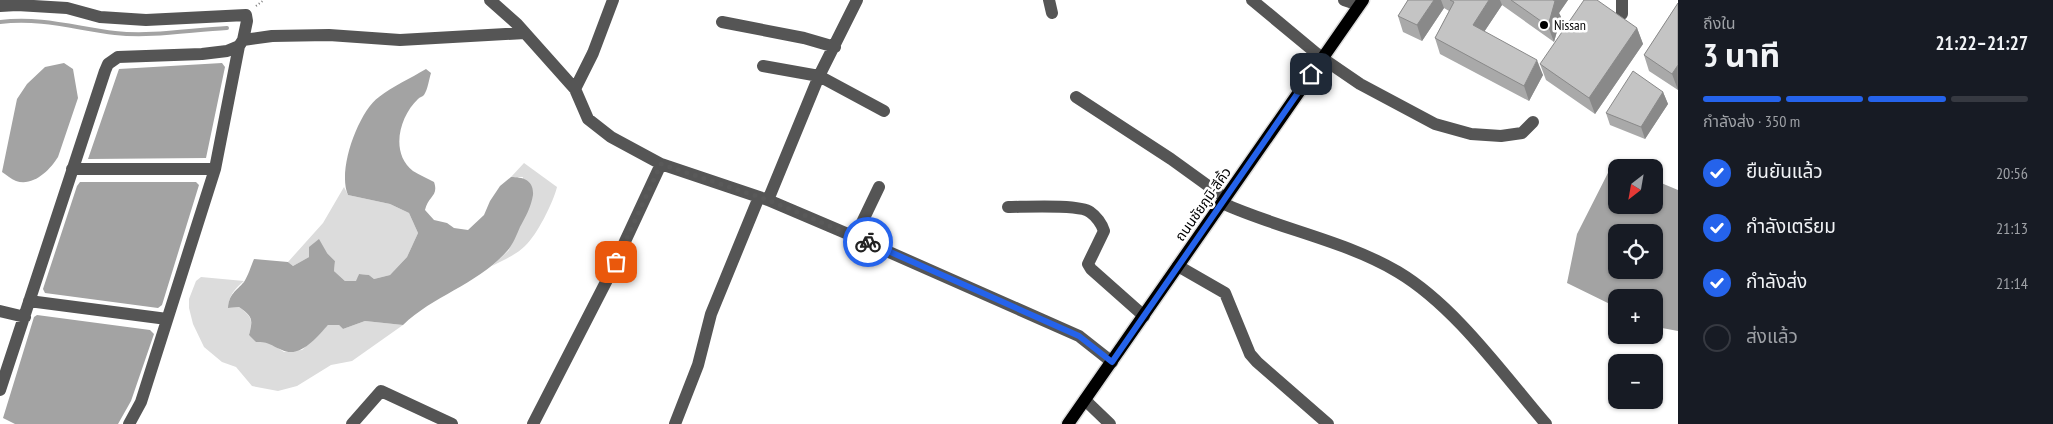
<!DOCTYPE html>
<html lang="th">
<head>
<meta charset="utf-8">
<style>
  :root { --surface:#171b24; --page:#242831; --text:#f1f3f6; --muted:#9ea1a6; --line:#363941; --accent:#2563eb }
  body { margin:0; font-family:"PT Sans Narrow","Noto Sans Thai",sans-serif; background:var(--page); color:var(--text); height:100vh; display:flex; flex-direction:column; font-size:19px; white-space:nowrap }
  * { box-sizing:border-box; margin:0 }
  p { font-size:16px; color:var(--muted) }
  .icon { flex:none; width:28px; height:28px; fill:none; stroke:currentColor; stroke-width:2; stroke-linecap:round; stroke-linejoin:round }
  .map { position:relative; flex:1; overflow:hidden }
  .details { display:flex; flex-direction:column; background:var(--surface); width:375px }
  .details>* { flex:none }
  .needle { width:32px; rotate:211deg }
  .tools { position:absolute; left:1608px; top:159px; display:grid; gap:10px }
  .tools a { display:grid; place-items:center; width:55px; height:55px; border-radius:10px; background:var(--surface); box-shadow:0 1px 4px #0004; font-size:25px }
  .pin { position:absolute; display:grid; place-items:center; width:42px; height:42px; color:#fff; margin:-21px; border-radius:10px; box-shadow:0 2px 8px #0006 }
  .courier { position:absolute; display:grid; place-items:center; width:50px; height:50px; margin:-25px; border:4px solid #2563eb; border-radius:50%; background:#fff; color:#222; box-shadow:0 1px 6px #0007 }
  .head em { font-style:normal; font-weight:700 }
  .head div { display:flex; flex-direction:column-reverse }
  .head { display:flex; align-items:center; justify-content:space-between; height:85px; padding:0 25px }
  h1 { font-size:32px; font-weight:700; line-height:38px }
  .bar { display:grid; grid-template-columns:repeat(4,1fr); gap:8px 5px; align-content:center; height:60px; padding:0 25px }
  .bar i { height:6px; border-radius:4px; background:var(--line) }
  .bar .current { background:var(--accent) }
  .bar p { grid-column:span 4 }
  ol { padding:0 25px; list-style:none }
  li { display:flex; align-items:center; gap:15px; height:55px }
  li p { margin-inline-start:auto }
  li .icon { padding:5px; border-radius:50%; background:var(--accent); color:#fff; stroke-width:4 }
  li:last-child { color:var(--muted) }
  li i { width:28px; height:28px; border:2px solid var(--line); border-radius:50% }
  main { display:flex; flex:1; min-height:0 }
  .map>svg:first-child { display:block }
</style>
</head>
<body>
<main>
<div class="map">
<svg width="1678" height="424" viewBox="0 0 1678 424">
  <rect width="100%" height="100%" fill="#fff"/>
  <path fill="#dcdcdc" d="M524,163L557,187C553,203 537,235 525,246C516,255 503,260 492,266L509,250L523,177H511Z
    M344,187L348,195L390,204L409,213L418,233L407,257L390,275L374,279L369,275L359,274L357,281H345L334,271L335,261L327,253L309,257L293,266L288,262L323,223Z
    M201,277L244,281C234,289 229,296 228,308L239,307C252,317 253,319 249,335L269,342L284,352L302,350L328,325H339L343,329L365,321L403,325L352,361L331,365L297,386L278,391L252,386L236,367L222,362L204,347L193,324L189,308V299L196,281Z"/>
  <path fill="#a3a3a3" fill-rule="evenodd" d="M64,63L73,69L78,98L58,157C50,170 33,187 16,181C11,179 7,175 2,172L17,99L27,84L45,67Z
    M222,63L225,67L206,158L88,159L119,69Z
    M426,69L431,73C429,79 428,89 424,95C422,97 420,97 418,99C399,117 390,153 413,171C419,175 427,178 434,182C439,196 428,196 425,210L434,220L447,223L454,228L468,230L484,215L490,201L500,186L511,177C523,177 534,180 533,195C531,207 526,216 520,227C517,234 513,244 508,250C479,284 434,295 403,325L365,321L343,329L339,325H328C317,337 300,359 282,350C270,345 270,342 256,342L249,335C253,319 253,317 239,307L228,308C229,294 236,291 244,282C248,276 251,266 254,259L288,262L293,266L309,257V247L319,239L327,253L335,261L334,271L345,281H356L359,274L369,275L374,279L390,275L407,257L418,233L409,213L390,204L348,195C337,171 358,112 379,97C393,86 411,78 426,69Z
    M1613,163L1624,167L1616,168V205H1654V180L1678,190V331L1662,328L1654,324V298H1616V307L1567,283L1577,234ZM1616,232H1654V270H1616Z
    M80,182H196L199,185L162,305L158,308L45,293L43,289L77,186Z
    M37,315L150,330L154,334L131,401L118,424H15L3,418L34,317Z"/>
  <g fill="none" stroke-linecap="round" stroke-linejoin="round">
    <path stroke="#a3a3a3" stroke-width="4" d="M0,22C41,17 75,28 115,33C151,37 190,30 227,28"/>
    <g stroke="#dbdbdb" stroke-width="15">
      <path id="major" d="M1068,424L1363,0"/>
    </g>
    <path stroke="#777" stroke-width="2" stroke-dasharray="1 2.5" stroke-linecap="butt" d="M256,6L264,0"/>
    <path stroke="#555" stroke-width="12" d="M490,0L517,24L575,89
      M613,0L593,53L575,89L588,119L611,137L661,164L768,200L855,237L1079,336L1112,362
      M1049,0L1052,13
      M1252,0L1322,58L1360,84L1435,124L1471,134L1501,136L1522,133L1533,122
      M1344,0L1359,5
      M1622,0V14
      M0,6L17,5L67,8L100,17L146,20L246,15L247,21L243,40
      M722,22L804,38L835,47
      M763,66L819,76L884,111
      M1076,97L1171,159L1225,198
      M72,169H215
      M768,200L819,76L857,0
      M1222,203C1279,229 1344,240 1398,272C1455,306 1503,374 1546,424
      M1008,207C1024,207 1080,204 1090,212C1096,216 1102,224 1104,231L1088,264L1091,269L1144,316
      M855,237L879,187
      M1178,266L1225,293L1250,354L1257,362L1328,424
      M29,301L167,319
      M0,311L25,317
      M0,390L105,71L108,64L118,57L202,54L227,51L239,46L243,40L272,36L329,35L400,40L525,33
      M1085,400L1110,424
      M129,424L141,402L215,169L239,46
      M352,424L381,391L452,424
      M533,424L608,278L661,164
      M675,424L698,365L711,314L759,197"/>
    <use href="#major" stroke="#000" stroke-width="12"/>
  </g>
  <path fill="#a9a9a9" d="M1408,0H1568L1559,13L1561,17L1554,42L1502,5L1484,32L1543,75L1529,101L1440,54L1435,38L1449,11L1444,8L1422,41L1403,32L1398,16Z
    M1678,3V90L1649,71L1644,55Z
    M1637,28L1643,44L1595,114L1546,80L1540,64Z
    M1663,92L1668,104L1645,139L1610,125L1606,113Z"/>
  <path fill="#898989" d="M1434,0H1441L1444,8L1422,41L1417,25Z
    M1489,0H1500L1502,5L1478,41L1473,25Z
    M1552,0H1568L1559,13L1561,17L1554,42L1548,26Z
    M1637,28L1643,44L1595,114L1589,98Z
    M1537,60L1543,75L1529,101L1524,86Z
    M1678,65V90L1672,74Z
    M1663,92L1668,104L1645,139L1641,127Z"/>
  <path fill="#c4c4c4" stroke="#898989" d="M1408,0H1434L1417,25L1398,16Z
    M1450,0H1489L1473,25L1537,60L1524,86L1435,38L1454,2Z
    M1511,0H1553L1555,1L1548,26Z
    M1584,0H1597L1637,28L1589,98L1540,64Z
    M1678,3V65L1672,74L1644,55Z
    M1633,71L1663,92L1641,127L1606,113Z"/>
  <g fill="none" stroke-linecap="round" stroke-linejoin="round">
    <path stroke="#595959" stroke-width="5" stroke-dasharray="0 9" d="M616,262L661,164L768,200L868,242"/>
    <path stroke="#2563eb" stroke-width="6" d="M868,242L1079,336L1112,362L1311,74"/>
  </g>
  <circle fill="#000" stroke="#fff" stroke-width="2" cx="1544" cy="25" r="5"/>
  <g text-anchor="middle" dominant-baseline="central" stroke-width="5" stroke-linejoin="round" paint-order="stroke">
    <g font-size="14" fill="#000" stroke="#fff" text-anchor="start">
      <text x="1554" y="25">Nissan</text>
    </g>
    <g font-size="14" fill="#000" stroke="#fff">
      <text transform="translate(1203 204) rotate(-55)">ถนนชัยภูมิ-สีคิ้ว</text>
    </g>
  </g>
</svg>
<div class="tools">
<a><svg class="needle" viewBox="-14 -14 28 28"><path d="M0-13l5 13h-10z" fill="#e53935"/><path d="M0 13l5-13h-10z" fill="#9ea1a6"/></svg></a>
<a><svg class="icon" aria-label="locate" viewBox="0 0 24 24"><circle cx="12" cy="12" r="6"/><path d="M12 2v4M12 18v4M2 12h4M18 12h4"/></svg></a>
<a>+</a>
<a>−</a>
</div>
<div class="pin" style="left:616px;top:262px;background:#ea580c"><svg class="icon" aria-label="bag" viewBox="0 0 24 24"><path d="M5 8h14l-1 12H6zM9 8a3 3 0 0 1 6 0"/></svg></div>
<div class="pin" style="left:1311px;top:74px;background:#1f2937"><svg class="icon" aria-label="home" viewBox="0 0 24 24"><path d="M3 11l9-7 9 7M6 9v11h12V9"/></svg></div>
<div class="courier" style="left:868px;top:242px"><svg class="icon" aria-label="bike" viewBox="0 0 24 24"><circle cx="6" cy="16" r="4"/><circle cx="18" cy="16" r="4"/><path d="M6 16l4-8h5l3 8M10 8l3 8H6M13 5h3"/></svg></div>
</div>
<section class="details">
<div class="head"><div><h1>3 นาที</h1><p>ถึงใน</p></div><em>21:22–21:27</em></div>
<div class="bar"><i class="current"></i><i class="current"></i><i class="current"></i><i></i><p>กำลังส่ง · 350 m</p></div>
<ol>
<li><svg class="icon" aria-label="check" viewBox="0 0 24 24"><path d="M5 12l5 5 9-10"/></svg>ยืนยันแล้ว<p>20:56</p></li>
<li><svg class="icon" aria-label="check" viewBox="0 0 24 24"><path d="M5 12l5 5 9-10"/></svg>กำลังเตรียม<p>21:13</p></li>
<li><svg class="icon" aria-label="check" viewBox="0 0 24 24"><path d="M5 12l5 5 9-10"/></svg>กำลังส่ง<p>21:14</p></li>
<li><i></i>ส่งแล้ว</li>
</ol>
</section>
</main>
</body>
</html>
